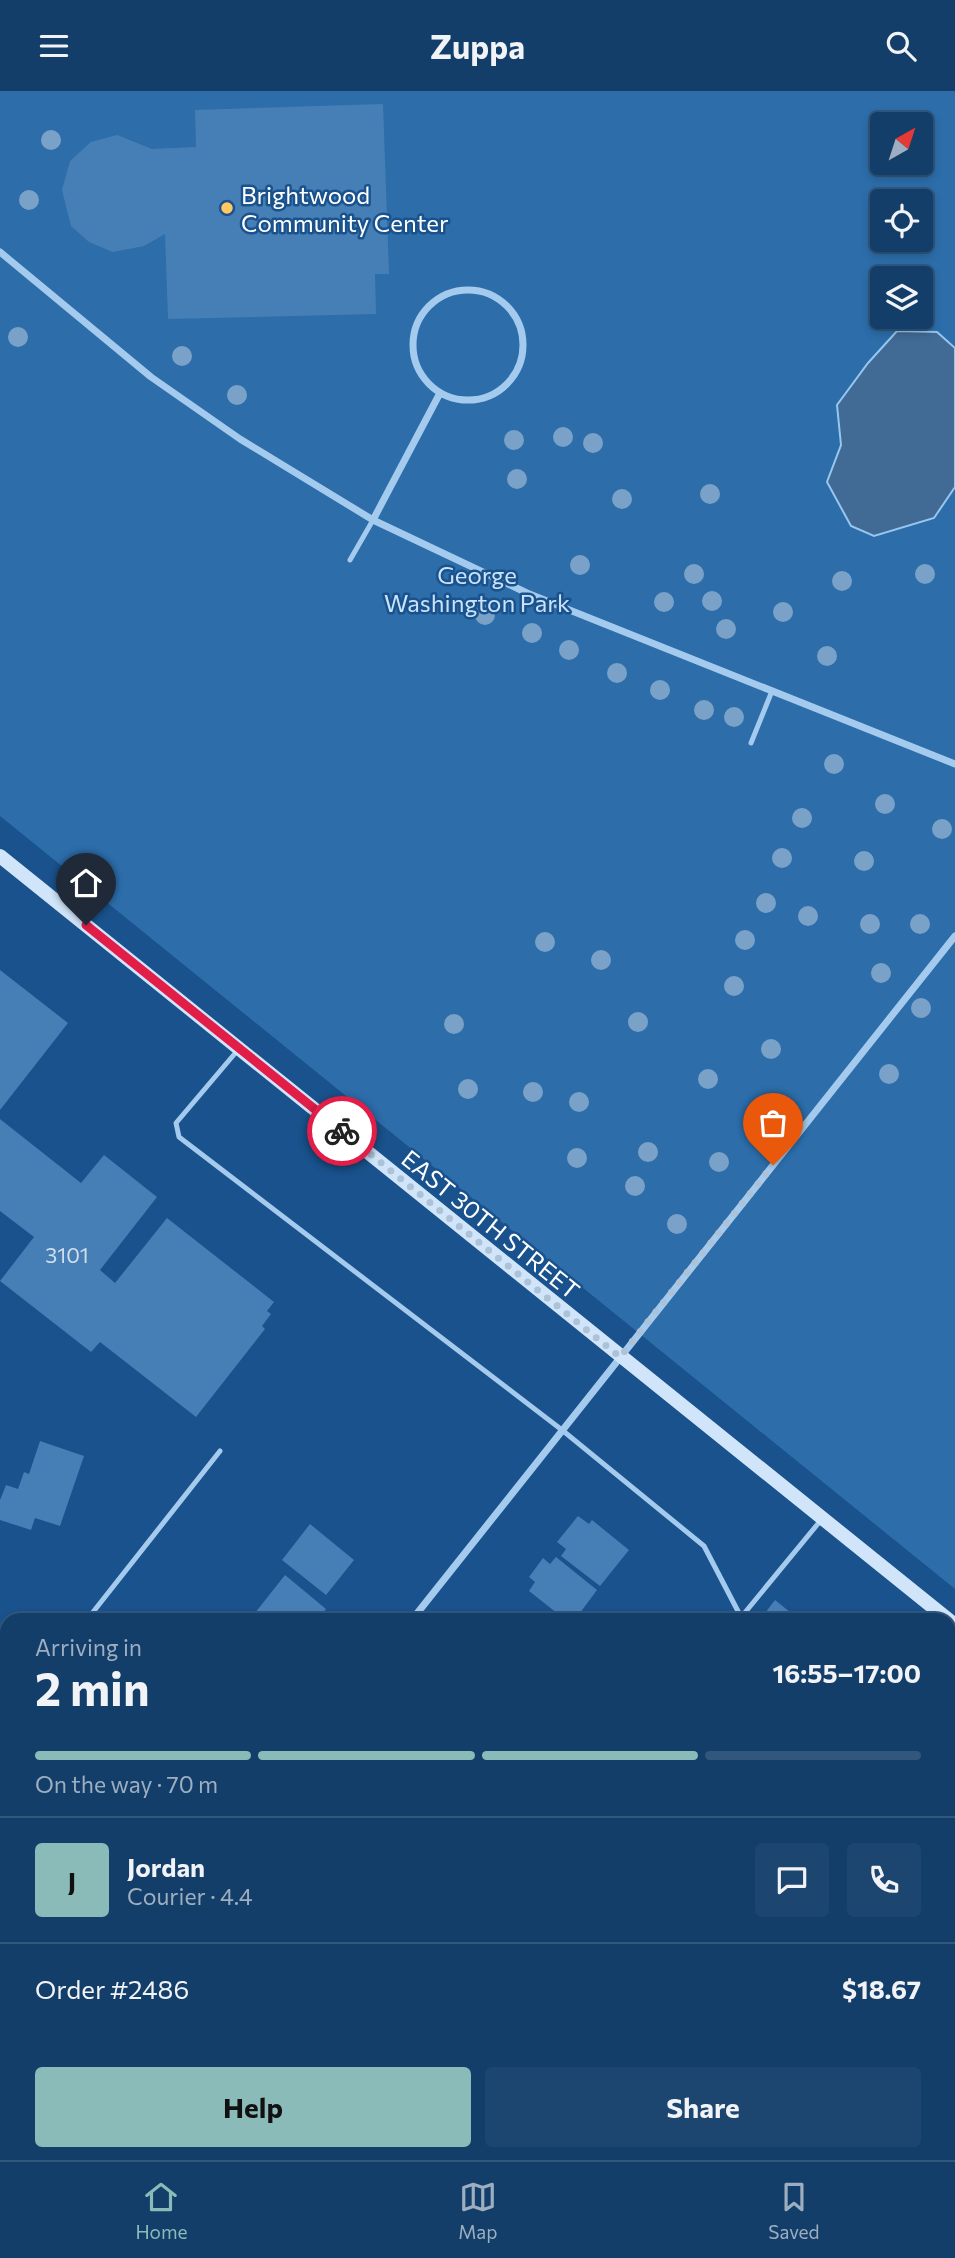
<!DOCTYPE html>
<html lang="en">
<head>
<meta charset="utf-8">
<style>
  :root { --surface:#133e69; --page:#1c456f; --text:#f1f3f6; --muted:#9daec0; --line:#32577d; --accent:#8bbbb9 }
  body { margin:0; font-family:Commissioner,sans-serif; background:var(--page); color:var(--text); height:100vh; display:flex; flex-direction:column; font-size:26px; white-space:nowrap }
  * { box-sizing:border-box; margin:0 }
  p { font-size:23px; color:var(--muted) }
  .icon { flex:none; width:38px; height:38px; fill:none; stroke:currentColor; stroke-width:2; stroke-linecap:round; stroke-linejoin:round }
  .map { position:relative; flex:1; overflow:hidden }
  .side { position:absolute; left:0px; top:1522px; width:956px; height:548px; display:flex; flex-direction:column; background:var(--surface); border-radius:21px 21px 0 0; box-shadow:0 4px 10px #0003,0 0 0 2px var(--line) }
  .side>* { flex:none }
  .needle { width:46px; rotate:39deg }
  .controls { position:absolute; left:870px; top:21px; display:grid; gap:14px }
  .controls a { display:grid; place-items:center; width:63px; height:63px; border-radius:7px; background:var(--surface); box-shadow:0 4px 10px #0003,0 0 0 2px var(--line); font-size:35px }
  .pin { position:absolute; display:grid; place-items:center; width:60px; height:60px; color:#fff; margin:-72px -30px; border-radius:50% 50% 50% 0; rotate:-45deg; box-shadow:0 0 7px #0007 }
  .pin .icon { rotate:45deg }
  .courier { position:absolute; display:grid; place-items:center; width:70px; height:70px; margin:-35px; border:5px solid #e11d48; border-radius:50%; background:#fff; color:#222; box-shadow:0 2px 9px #0007 }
  .head em { font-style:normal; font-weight:700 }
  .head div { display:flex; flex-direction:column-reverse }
  .head { display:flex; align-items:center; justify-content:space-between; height:119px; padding:0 35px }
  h1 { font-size:46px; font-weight:700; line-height:52px }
  .bar { display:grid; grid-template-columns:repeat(4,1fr); gap:10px 7px; align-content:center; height:84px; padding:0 35px }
  .bar i { height:9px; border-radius:5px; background:var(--line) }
  .bar .on { background:var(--accent) }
  .bar p { grid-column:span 4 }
  .line { display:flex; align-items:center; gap:18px; padding:0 35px; border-top:2px solid var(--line) }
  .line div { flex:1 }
  .round { display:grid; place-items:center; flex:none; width:74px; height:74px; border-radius:7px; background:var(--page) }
  .cta { display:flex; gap:14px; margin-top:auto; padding:14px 35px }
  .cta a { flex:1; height:80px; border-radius:7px; background:var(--accent); color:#111; font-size:28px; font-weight:700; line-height:80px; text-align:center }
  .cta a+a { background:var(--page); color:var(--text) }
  header { display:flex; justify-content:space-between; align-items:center; height:91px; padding:0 35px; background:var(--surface); font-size:32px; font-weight:700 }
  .menu { display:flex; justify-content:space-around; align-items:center; height:98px; border-top:2px solid var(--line); background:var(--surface); font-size:19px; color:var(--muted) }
  .menu a { display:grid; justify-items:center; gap:4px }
  .menu .on { color:var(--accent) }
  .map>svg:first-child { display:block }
</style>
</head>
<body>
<header><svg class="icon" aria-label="menu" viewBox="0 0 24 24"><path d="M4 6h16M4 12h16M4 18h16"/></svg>Zuppa<svg class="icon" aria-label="search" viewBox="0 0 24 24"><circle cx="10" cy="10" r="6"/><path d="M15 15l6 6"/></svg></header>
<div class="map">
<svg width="955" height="2069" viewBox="0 0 955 2069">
  <rect width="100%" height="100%" fill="#19528c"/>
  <path fill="#2c6daa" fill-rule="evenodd" d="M0,0H955V1498L0,725ZM882,33H920V72H882ZM882,110H920V149H882ZM882,187H920V226H882Z"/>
  <path fill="#416a94" stroke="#97c6f0" stroke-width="2" d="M897,240L937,241L955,257V396L934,427L874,445L851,435L827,391L841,354L837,314L868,272Z"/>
  <path fill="#467fb6" d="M383,13L389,183H375L376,223L168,228L165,143L144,155L113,161L89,151L71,135L62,99L70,70L91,51L117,44L152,58L196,56L195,19Z
    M0,879L68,932L0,1019Z
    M0,1028L81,1092L104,1064L157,1106L100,1179L115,1192L167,1127L274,1211L267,1220L271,1223L262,1235L265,1238L196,1326L100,1251L91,1261L0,1190L34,1146L0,1120Z
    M40,1350L84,1365L60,1435L35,1427L31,1439L0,1429V1409L6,1394L18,1398L24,1381L29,1383Z
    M578,1425L589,1433L592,1429L629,1459L600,1495L561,1465L566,1458L557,1451Z
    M310,1433L354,1469L326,1504L282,1469Z
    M556,1466L597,1499L574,1530H567L529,1500L535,1491L529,1486L543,1467L550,1473Z
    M285,1484L326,1518L316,1530H265L255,1522Z
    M775,1509L801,1530H759Z
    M955,1800V1854L948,1849V1807Z
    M0,1845L5,1849L7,1847V1879L0,1873Z
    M77,2063H135L142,2069H76L73,2067Z
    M441,2063H455L462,2069H437Z
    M733,2063H793L800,2069H736L731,2065Z"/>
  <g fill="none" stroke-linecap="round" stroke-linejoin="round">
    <path stroke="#a4caee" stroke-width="5" d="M350,469L373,429
      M751,652L772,600
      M237,960L176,1032L179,1046L562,1339L704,1455L741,1526
      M86,1530L220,1360
      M738,1530L821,1429
      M0,1639L7,1630
      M310,2069L315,2063"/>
    <path stroke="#a4caee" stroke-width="7" d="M0,161L151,286L240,348L373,429L527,502L955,673
      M413 254a55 55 0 1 1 110 0a55 55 0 1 1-110 0Z
      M373,429L440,302
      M411,1530L955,845
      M948,1668L955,1659
      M0,2051L7,2042
      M630,2069L634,2063"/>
    <path stroke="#d1e5fa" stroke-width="14" d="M0,765L955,1534"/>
  </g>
  <g fill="#7aa2c8">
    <circle cx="51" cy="49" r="10"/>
    <circle cx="29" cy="109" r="10"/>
    <circle cx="18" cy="246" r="10"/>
    <circle cx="182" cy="265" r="10"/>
    <circle cx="237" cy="304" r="10"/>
    <circle cx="563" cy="346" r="10"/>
    <circle cx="514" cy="349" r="10"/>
    <circle cx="593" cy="352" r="10"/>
    <circle cx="517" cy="388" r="10"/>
    <circle cx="710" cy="403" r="10"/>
    <circle cx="622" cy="408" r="10"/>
    <circle cx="580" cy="474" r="10"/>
    <circle cx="694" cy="483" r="10"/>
    <circle cx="925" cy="483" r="10"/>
    <circle cx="842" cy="490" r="10"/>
    <circle cx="712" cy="510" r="10"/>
    <circle cx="664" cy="511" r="10"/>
    <circle cx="783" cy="521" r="10"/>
    <circle cx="485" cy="524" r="10"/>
    <circle cx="726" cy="538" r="10"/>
    <circle cx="532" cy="542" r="10"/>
    <circle cx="569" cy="559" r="10"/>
    <circle cx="827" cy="565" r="10"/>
    <circle cx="617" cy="582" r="10"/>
    <circle cx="660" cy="599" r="10"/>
    <circle cx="704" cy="619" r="10"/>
    <circle cx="734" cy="626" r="10"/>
    <circle cx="834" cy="673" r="10"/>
    <circle cx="885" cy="713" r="10"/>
    <circle cx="802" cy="727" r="10"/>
    <circle cx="942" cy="738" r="10"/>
    <circle cx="782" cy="767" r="10"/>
    <circle cx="864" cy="770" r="10"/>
    <circle cx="766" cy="812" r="10"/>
    <circle cx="808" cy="825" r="10"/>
    <circle cx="870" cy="833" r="10"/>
    <circle cx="920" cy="833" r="10"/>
    <circle cx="745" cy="849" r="10"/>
    <circle cx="545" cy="851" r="10"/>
    <circle cx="601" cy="869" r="10"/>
    <circle cx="881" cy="882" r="10"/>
    <circle cx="734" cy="895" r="10"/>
    <circle cx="921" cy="917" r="10"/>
    <circle cx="638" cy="931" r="10"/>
    <circle cx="454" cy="933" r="10"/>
    <circle cx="771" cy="958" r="10"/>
    <circle cx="889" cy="983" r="10"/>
    <circle cx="708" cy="988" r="10"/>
    <circle cx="468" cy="998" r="10"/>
    <circle cx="533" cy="1001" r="10"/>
    <circle cx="579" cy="1011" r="10"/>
    <circle cx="773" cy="1018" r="10"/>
    <circle cx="648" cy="1061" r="10"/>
    <circle cx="577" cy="1067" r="10"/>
    <circle cx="719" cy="1071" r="10"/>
    <circle cx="635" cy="1095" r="10"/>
    <circle cx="677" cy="1133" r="10"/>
  </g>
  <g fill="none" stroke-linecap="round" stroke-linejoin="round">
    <path stroke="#aec2d7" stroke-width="7" stroke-dasharray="0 12.6" d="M342,1040L620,1266L773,1074"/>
    <path stroke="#e11d48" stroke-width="9" d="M86,834L342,1040"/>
  </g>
  <circle fill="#ffc861" stroke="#19528c" stroke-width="2.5" cx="227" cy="117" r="7"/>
  <g text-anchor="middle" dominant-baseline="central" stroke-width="5" stroke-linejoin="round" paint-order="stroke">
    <g font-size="21" fill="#d1dfed">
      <text x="67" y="1163">3101</text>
    </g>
    <g font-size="24" fill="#fff" stroke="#19528c" text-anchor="start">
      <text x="241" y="103">Brightwood<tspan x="241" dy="28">Community Center</tspan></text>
    </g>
    <g font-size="24" fill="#cae3fa" stroke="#19528c">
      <text x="477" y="483">George<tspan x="477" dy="28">Washington Park</tspan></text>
    </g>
    <g font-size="24" fill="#fff" stroke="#19528c">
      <text transform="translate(491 1133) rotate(39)">EAST 30TH STREET</text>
    </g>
  </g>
</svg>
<div class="controls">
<a><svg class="needle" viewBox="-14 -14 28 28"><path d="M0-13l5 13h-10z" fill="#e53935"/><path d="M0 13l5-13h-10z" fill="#9daec0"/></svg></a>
<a><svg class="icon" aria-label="locate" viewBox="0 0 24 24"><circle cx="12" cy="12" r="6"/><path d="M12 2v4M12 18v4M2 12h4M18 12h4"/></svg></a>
<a><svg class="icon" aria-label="layers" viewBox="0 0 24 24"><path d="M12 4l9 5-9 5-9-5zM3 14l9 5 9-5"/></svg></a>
</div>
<div class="pin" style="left:773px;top:1074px;background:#ea580c"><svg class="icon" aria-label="bag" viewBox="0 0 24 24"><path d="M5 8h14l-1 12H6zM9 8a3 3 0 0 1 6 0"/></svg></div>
<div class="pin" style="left:86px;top:834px;background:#1f2937"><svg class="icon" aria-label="home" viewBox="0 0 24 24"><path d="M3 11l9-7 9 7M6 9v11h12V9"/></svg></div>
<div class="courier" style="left:342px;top:1040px"><svg class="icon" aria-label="bike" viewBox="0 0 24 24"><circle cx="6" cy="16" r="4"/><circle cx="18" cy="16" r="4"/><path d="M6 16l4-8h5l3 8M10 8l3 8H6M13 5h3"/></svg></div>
<section class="side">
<div class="head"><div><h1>2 min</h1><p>Arriving in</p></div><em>16:55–17:00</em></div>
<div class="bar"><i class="on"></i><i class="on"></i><i class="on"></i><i></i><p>On the way · 70 m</p></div>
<div class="line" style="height:126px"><b class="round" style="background:var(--accent);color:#111">J</b><div><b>Jordan</b><p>Courier · 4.4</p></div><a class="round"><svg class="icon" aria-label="chat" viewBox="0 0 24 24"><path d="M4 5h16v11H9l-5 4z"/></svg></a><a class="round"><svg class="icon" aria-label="phone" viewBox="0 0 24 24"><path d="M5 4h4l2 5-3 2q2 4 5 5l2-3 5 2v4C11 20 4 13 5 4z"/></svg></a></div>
<div class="line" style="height:91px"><div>Order #2486</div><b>$18.67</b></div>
<div class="cta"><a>Help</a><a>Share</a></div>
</section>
</div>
<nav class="menu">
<a class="on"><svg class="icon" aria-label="home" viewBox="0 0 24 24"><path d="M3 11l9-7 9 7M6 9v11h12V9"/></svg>Home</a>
<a><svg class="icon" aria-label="map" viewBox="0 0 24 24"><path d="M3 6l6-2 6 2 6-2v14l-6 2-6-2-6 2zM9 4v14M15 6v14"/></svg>Map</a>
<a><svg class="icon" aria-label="saved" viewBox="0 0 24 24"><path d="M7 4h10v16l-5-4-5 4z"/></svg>Saved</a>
</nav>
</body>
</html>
